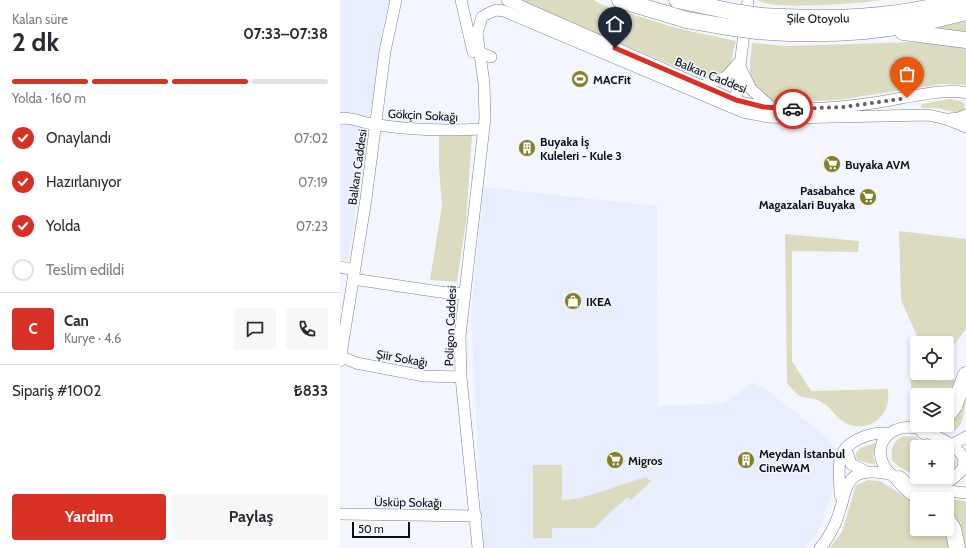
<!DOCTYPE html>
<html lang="tr">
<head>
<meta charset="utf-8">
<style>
  :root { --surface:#fff; --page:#f7f7f7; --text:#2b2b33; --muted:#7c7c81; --line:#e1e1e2; --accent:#d93025 }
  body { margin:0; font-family:Cabin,sans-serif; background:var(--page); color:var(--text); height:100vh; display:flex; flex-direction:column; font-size:15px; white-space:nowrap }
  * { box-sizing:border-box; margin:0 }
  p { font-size:13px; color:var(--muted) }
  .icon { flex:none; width:22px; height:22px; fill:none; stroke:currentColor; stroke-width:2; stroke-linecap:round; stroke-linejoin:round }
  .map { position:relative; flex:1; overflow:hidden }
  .drawer { display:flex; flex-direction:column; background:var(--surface); width:340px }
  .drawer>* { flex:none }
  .tools { position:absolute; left:570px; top:336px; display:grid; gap:8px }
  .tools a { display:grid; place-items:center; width:44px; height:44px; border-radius:4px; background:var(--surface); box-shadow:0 2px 6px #0003; font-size:20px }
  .scale { position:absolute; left:12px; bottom:10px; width:58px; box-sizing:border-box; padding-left:4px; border:2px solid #0b0d14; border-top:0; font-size:11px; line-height:14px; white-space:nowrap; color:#0b0d14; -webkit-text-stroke:3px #f3f6fe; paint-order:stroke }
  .pin { position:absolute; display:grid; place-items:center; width:34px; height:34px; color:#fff; margin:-41px -17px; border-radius:50% 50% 50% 0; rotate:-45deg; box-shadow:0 0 4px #0007 }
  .pin .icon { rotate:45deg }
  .courier { position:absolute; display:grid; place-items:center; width:40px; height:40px; margin:-20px; border:3px solid #d93025; border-radius:50%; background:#fff; color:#222; box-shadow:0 1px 5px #0007 }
  .summary em { font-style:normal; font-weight:700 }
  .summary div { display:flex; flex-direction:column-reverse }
  .summary { display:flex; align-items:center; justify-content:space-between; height:68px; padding:0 12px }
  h1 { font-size:26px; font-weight:700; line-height:30px }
  .bar { display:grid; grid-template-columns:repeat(4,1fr); gap:6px 4px; align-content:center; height:48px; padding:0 12px }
  .bar i { height:5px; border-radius:3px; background:var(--line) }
  .bar .active { background:var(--accent) }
  .bar p { grid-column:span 4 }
  .line { display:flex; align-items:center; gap:10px; padding:0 12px; border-top:1px solid var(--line) }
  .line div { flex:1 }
  .round { display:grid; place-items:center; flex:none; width:42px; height:42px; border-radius:4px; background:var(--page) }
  ol { padding:0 12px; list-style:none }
  li { display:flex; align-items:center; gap:12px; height:44px }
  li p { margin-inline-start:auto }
  li .icon { padding:4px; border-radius:50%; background:var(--accent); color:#fff; stroke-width:4 }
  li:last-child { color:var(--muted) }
  li i { width:22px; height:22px; border:2px solid var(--line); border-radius:50% }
  .primary-button { display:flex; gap:8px; margin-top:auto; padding:8px 12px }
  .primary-button a { flex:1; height:46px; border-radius:4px; background:var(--accent); color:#fff; font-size:16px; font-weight:700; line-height:46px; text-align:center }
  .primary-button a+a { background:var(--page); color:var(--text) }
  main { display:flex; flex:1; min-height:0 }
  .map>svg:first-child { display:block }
</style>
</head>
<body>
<main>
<section class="drawer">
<div class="summary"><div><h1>2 dk</h1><p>Kalan süre</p></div><em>07:33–07:38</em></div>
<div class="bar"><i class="active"></i><i class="active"></i><i class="active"></i><i></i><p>Yolda · 160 m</p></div>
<ol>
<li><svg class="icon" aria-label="check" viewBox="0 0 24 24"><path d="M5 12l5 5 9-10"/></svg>Onaylandı<p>07:02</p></li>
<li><svg class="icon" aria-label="check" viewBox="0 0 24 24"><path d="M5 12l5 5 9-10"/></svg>Hazırlanıyor<p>07:19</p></li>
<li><svg class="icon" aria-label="check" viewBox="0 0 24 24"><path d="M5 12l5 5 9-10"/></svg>Yolda<p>07:23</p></li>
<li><i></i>Teslim edildi</li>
</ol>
<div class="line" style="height:72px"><b class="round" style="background:var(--accent);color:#fff">C</b><div><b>Can</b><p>Kurye · 4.6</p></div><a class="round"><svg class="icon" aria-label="chat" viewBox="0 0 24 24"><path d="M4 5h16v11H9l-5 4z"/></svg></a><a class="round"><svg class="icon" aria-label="phone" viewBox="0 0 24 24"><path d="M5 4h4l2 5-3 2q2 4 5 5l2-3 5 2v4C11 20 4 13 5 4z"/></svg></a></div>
<div class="line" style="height:52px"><div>Sipariş #1002</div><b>₺833</b></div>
<div class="primary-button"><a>Yardım</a><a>Paylaş</a></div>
</section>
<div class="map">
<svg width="626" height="548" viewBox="0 0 626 548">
  <rect width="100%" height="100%" fill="#f3f6fe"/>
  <path fill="#e8eefe" d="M0,0H50L44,21L8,262L0,261Z
    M144,187L317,206L318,406L384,403L413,383L428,391L479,431L496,448V474L492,493L479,529L465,548H144L139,476L131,313Z"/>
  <path fill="#dcdbc0" d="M179,0H253L268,7L336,28L396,41L389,70L371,78H362Z
    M417,0H543C520,3 434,11 417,0Z
    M626,21V33L593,29Z
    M578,42L612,45L626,49V85L602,84L498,100L434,102L421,92L410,78V62L412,43L447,46Z
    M610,99L623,102L625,104L624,110L618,113L597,108H581L582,104Z
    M132,135L126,222L117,282L90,280L102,205L99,168V136Z
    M559,231L626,239V329L609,351L607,352V343H580L561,300Z
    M445,234L519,241L518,252L452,251V361L471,391L548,389C548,394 549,400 547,405C542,425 518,433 501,420C494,415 490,407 483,403C477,398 470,399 463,397C457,396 451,387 447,383Z
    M570,363L577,370V373C584,373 588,378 595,380C604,382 613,380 621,378L607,408V395H577V418L572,407Z
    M626,381C626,401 626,442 602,428L604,425H607V421Z
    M564,436L574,437L595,447H577V476L559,467L552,460C550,448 553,441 564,436Z
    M535,443L533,456L536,465L517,460L516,453L520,448Z
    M607,453C620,459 618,469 607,475Z
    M193,465H222V500C246,500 280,484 306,477L311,481L291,500L287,497L254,528H212V538H193Z
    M528,480L540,481L577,504V529H606L610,548H489L502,532L516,485Z
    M607,500H619L626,502V548H619L607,514Z"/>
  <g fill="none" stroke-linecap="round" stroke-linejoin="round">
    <g stroke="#787f90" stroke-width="12">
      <path id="minor" d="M121,0L133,52
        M167,0L396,101C441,112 487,110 532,103C557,100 604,87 626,93
        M147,14L156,10L164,11L403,112L428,117L448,118L588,115L606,119L626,127
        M139,52L151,57
        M400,67L411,89L432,108
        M362,86L386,77L400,61
        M395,107L408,0
        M0,119L2,118C15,118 25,124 38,125C72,130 107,131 142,129
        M609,119L619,118L626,115
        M0,267L14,270
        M13,279L100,292L124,294
        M0,356L16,363L84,376L121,377
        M0,361L26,199L45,51L56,0
        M611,445L626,437
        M506,449L511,464L525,471
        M623,469L624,459C618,445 599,438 585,431C556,418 528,442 546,469C558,486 592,490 609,481C617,477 621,471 626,464
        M591,489L626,493
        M500,495C500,484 498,471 500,460C503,441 532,431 549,434
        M0,514L136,516
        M138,548L121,377L120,336L145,118L144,83L137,33L142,17
        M480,548C486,541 491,533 495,524C510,490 499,464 551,474"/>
    </g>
    <g stroke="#787f90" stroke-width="17">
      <g id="highway">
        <path d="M280,0L347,20L394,28"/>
        <path d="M337,0L394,12"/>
        <path id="s1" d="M421,16C487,20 555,19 619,0"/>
        <path d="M417,31C492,37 553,32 626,12"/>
        <path d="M563,32L626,40"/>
        <path d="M607,416L614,406L626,375"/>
        <path d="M584,431L597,425"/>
        <path d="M559,479L572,492L583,499"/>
        <path d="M607,519L613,529L617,548"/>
      </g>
    </g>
    <use href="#minor" stroke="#fff" stroke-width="11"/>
    <use href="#highway" stroke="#fff" stroke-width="16"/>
    <g stroke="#787f90" stroke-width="17" stroke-linecap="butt">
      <path id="highway-bridge" d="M394,12L421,16
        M394,28L417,31"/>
    </g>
    <use href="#highway-bridge" stroke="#fff" stroke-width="16"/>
  </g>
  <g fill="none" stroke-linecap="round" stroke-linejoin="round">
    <path stroke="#5c5f66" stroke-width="4" stroke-dasharray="0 7.2" d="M453,109L504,107L567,98"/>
    <path stroke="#d93025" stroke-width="5" d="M275,48L396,100L424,107L453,109"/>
  </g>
  <defs>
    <g id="stadium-disc" transform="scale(0.9)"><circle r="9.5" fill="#867f26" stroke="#f3f6fe"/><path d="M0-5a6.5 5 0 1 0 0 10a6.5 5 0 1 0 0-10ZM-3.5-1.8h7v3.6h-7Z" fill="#fff"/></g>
    <g id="building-disc" transform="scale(0.9)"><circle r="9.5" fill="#867f26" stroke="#f3f6fe"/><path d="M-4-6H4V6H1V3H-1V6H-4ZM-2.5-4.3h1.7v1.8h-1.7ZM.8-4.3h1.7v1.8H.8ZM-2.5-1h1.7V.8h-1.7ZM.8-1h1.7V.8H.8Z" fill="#fff"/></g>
    <g id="supermarket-disc" transform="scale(0.9)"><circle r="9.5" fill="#867f26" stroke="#f3f6fe"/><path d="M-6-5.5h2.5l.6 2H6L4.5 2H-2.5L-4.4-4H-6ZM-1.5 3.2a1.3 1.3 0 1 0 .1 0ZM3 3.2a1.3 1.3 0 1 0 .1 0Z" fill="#fff"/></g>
    <g id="shop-disc" transform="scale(0.9)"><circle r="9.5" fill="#867f26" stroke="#f3f6fe"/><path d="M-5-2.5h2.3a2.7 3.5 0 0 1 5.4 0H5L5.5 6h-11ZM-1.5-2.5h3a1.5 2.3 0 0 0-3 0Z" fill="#fff"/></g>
  </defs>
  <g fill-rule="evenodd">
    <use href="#stadium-disc" x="240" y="79"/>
    <use href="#building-disc" x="187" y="148"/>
    <use href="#supermarket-disc" x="492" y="164"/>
    <use href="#supermarket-disc" x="528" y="197"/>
    <use href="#shop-disc" x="233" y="301"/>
    <use href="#supermarket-disc" x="275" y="460"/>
    <use href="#building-disc" x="406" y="460"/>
  </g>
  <g text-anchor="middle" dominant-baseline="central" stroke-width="3" stroke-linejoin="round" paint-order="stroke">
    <g font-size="12" fill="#0b0d14" stroke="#f3f6fe">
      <text stroke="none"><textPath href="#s1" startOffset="57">Şile Otoyolu</textPath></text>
      <text transform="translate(371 75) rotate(22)">Balkan Caddesi</text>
      <text transform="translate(83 115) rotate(3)">Gökçin Sokağı</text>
      <text transform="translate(17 167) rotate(-82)">Balkan Caddesi</text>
      <text transform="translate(110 326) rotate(-88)">Poligon Caddesi</text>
      <text transform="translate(62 358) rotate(10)">Şiir Sokağı</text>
      <text transform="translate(68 502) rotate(1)">Üsküp Sokağı</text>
    </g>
    <g font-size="12" font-weight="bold" fill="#0b0d14" stroke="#f3f6fe" text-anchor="start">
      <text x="253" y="79">MACFit</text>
      <text x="200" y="141">Buyaka İş<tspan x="200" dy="14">Kuleleri - Kule 3</tspan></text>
      <text x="505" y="164">Buyaka AVM</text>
      <text x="515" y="190" text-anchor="end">Pasabahce<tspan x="515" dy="14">Magazalari Buyaka</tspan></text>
      <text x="246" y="301">IKEA</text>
      <text x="419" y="453">Meydan İstanbul<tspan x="419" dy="14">CineWAM</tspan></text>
      <text x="288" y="460">Migros</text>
    </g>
  </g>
</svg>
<div class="tools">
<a><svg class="icon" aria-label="locate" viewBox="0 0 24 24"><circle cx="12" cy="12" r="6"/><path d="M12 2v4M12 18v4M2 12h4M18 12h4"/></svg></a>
<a><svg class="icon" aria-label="layers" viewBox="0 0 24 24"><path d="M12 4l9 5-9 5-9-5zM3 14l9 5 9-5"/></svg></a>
<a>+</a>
<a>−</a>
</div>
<div class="scale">50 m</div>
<div class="pin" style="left:567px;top:98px;background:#ea580c"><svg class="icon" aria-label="bag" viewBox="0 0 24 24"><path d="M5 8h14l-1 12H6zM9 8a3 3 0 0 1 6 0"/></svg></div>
<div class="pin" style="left:275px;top:48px;background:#1f2937"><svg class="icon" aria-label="home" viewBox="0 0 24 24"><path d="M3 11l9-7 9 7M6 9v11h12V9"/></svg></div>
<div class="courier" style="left:453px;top:109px"><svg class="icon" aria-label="car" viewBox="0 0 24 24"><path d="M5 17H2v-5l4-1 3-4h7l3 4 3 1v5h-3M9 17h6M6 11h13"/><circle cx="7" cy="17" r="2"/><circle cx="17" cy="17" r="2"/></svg></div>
</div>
</main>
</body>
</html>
